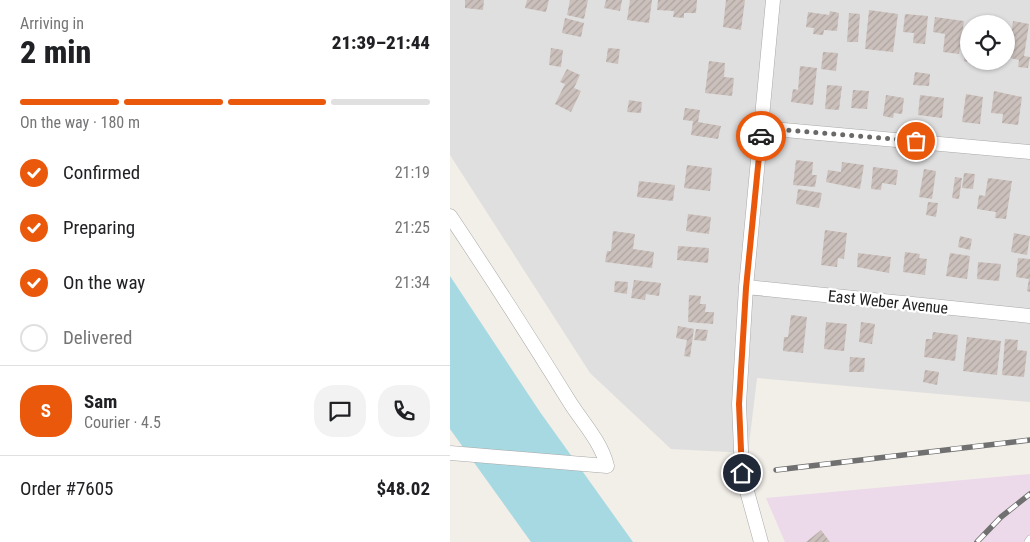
<!DOCTYPE html>
<html lang="en">
<head>
<meta charset="utf-8">
<style>
  :root { --surface:#fff; --page:#f2f2f2; --text:#202124; --muted:#757577; --line:#e0e0e0; --accent:#ea580c }
  body { margin:0; font-family:"Roboto Condensed",sans-serif; background:var(--page); color:var(--text); height:100vh; display:flex; flex-direction:column; font-size:19px; white-space:nowrap }
  * { box-sizing:border-box; margin:0 }
  p { font-size:16px; color:var(--muted) }
  .icon { flex:none; width:28px; height:28px; fill:none; stroke:currentColor; stroke-width:2; stroke-linecap:round; stroke-linejoin:round }
  .map { position:relative; flex:1; overflow:hidden }
  .drawer { display:flex; flex-direction:column; background:var(--surface); width:450px }
  .drawer>* { flex:none }
  .fabs { position:absolute; left:510px; top:15px; display:grid; gap:10px }
  .fabs a { display:grid; place-items:center; width:55px; height:55px; border-radius:50%; background:var(--surface); box-shadow:0 1px 4px #0004; font-size:25px }
  .pin { position:absolute; display:grid; place-items:center; width:42px; height:42px; color:#fff; margin:-21px; border:2px solid #fff; border-radius:50%; box-shadow:0 1px 5px #0007 }
  .courier { position:absolute; display:grid; place-items:center; width:50px; height:50px; margin:-25px; border:4px solid #ea580c; border-radius:50%; background:#fff; color:#222; box-shadow:0 1px 6px #0007 }
  .head em { font-style:normal; font-weight:800 }
  .head div { display:flex; flex-direction:column-reverse }
  .head { display:flex; align-items:center; justify-content:space-between; height:85px; padding:0 20px }
  h1 { font-size:32px; font-weight:800; line-height:38px }
  .bar { display:grid; grid-template-columns:repeat(4,1fr); gap:8px 5px; align-content:center; height:60px; padding:0 20px }
  .bar i { height:6px; border-radius:4px; background:var(--line) }
  .bar .current { background:var(--accent) }
  .bar p { grid-column:span 4 }
  .line { display:flex; align-items:center; gap:12px; padding:0 20px; border-top:1px solid var(--line) }
  .line div { flex:1 }
  .round { display:grid; place-items:center; flex:none; width:52px; height:52px; border-radius:20px; background:var(--page) }
  ol { padding:0 20px; list-style:none }
  li { display:flex; align-items:center; gap:15px; height:55px }
  li p { margin-inline-start:auto }
  li .icon { padding:5px; border-radius:50%; background:var(--accent); color:#fff; stroke-width:4 }
  li:last-child { color:var(--muted) }
  li i { width:28px; height:28px; border:2px solid var(--line); border-radius:50% }
  main { display:flex; flex:1; min-height:0 }
  .map>svg:first-child { display:block }
</style>
</head>
<body>
<main>
<section class="drawer">
<div class="head"><div><h1>2 min</h1><p>Arriving in</p></div><em>21:39–21:44</em></div>
<div class="bar"><i class="current"></i><i class="current"></i><i class="current"></i><i></i><p>On the way · 180 m</p></div>
<ol>
<li><svg class="icon" aria-label="check" viewBox="0 0 24 24"><path d="M5 12l5 5 9-10"/></svg>Confirmed<p>21:19</p></li>
<li><svg class="icon" aria-label="check" viewBox="0 0 24 24"><path d="M5 12l5 5 9-10"/></svg>Preparing<p>21:25</p></li>
<li><svg class="icon" aria-label="check" viewBox="0 0 24 24"><path d="M5 12l5 5 9-10"/></svg>On the way<p>21:34</p></li>
<li><i></i>Delivered</li>
</ol>
<div class="line" style="height:90px"><b class="round" style="background:var(--accent);color:#fff">S</b><div><b>Sam</b><p>Courier · 4.5</p></div><a class="round"><svg class="icon" aria-label="chat" viewBox="0 0 24 24"><path d="M4 5h16v11H9l-5 4z"/></svg></a><a class="round"><svg class="icon" aria-label="phone" viewBox="0 0 24 24"><path d="M5 4h4l2 5-3 2q2 4 5 5l2-3 5 2v4C11 20 4 13 5 4z"/></svg></a></div>
<div class="line" style="height:65px"><div>Order #7605</div><b>$48.02</b></div>
</section>
<div class="map">
<svg width="580" height="542" viewBox="0 0 580 542">
  <defs>
    <pattern id="building-hatch" width="6" height="6" patternUnits="userSpaceOnUse" patternTransform="scale(1.25)"><rect width="6" height="6" fill="#cbc0bb"/><path d="M-1 1l2-2M0 6l6-6M5 7l2-2" fill="none" stroke="#aea5a0"/></pattern>
  </defs>
  <rect width="100%" height="100%" fill="#f2eee8"/>
  <path fill="#e0dfdf" fill-rule="evenodd" d="M0,0H580V402L307,378L298,453L221,449L140,373L0,155ZM519,24H556V61H519Z"/>
  <path fill="#ecdaea" d="M580,474V542H335L316,498Z"/>
  <path fill="#a7d9e2" d="M0,276L90,412L183,542H81L0,429Z"/>
  <path fill="url(#building-hatch)" d="M15,0H34L33,10L15,8Z
    M77,0H99L96,12L75,8Z
    M120,0H138L134,19L117,15Z
    M156,0H172L170,11L154,8Z
    M180,0H202L199,23L177,20Z
    M208,0H247L246,13H234V18L223,17L224,11L207,10Z
    M276,0H295L291,30L273,27Z
    M419,10L448,14L443,52L415,49Z
    M380,11L389,13L387,31L374,30L373,35L363,34L364,28L356,27L358,12L379,15Z
    M399,13L410,14L408,42H397Z
    M455,14L478,16L475,44L463,43L464,33L453,32Z
    M540,16L549,17V24H527L528,19L539,20Z
    M485,17L514,21L509,54L493,52L495,34L483,32Z
    M115,18L134,23L131,37L112,33Z
    M563,21L579,24L574,56L580,57L578,68L568,67L569,60L560,58L561,53L556,52V37L561,38Z
    M516,42H519V62L514,61Z
    M101,48L113,50L111,67L99,65Z
    M158,48L170,49L168,64L156,62Z
    M373,52L388,53L386,71L371,69Z
    M259,61L275,63L274,77L284,78L282,96L255,93Z
    M350,66L367,68L363,105L341,102L343,89L348,90Z
    M117,69L130,75L124,88L131,91L121,112L105,104L115,84L110,82Z
    M465,72L480,74L479,86L463,85Z
    M377,85L392,86L389,110L375,109Z
    M403,90L419,91L417,109L401,108Z
    M544,91L572,97L568,125L552,123L553,114L541,113Z
    M516,94L533,97L530,124L512,122Z
    M436,95L454,98L452,114L444,113L443,118L433,116Z
    M470,95L494,98L492,118L468,115Z
    M179,100L192,102L191,113L177,112Z
    M235,108L250,110L248,122L271,126L268,139L241,135L243,121L233,120Z
    M346,160L363,162L362,175H367L365,187L343,185Z
    M392,162L414,165L410,189L376,182L378,170L391,172Z
    M237,165L262,168L260,191L234,188Z
    M423,167L448,170L446,185L432,183L431,190L421,189Z
    M474,169L486,171L482,199L469,197Z
    M514,173L525,174L523,189L512,188Z
    M505,177L512,178L509,199L502,198Z
    M538,178L562,181L556,219L545,218L546,212L527,209L529,195L535,196Z
    M189,181L225,185L223,201L187,197Z
    M348,189L372,193L369,208L346,204Z
    M478,202L488,203L486,217L476,215Z
    M238,214L261,217L259,234L236,231Z
    M375,230L397,233L394,259L388,258L387,267L371,265Z
    M163,231L185,234L183,249L204,252L202,268L155,262L157,251H161Z
    M564,233L580,236L577,255L561,252Z
    M510,236L522,239L520,250L508,247Z
    M228,246L259,248L258,263L227,260Z
    M455,252L470,254L469,258L477,259L475,275L453,272Z
    M408,253L441,257L439,273L407,267Z
    M500,253L520,256L517,279L496,276Z
    M568,258L580,259V292L577,291L579,279L566,277Z
    M528,262L551,264L549,281L527,279Z
    M184,280L211,283L209,296L196,294L195,300L181,298Z
    M165,281L178,282L177,294L164,292Z
    M239,295L251,296L250,304H256L255,312H264L263,324L238,322Z
    M341,315L357,317L353,353L333,351L334,337H338Z
    M376,322L397,324L394,351L374,349Z
    M411,322L425,324L422,344L409,342Z
    M228,326L244,329L240,357L234,356L237,340L226,338Z
    M246,329L258,330L256,341L244,340Z
    M483,332L508,335L505,361L474,357L476,339H482Z
    M517,337L551,341L547,375L513,371Z
    M555,339L568,340L567,350L577,351L574,377L552,375Z
    M400,357L415,358L414,372H399Z
    M475,370L489,372L487,385L473,382Z
    M371,530L380,542H356Z"/>
  <g fill="none" stroke-linecap="round" stroke-linejoin="round">
    <g stroke="#a9a9a9" stroke-width="8">
      <path id="lane" d="M578,542L580,539"/>
    </g>
    <g stroke="#a9a9a9" stroke-width="15">
      <path id="street" d="M311,128L580,152
        M0,216C41,277 80,338 119,401C132,422 151,441 157,466L0,453
        M296,287L580,316
        M311,542L292,473L289,404L296,287L323,0"/>
    </g>
    <use href="#lane" stroke="#fff" stroke-width="7"/>
    <use href="#street" stroke="#fff" stroke-width="14"/>
    <g stroke="#707070" stroke-width="5.5">
      <path id="rail" d="M326,470L580,440
        M527,542L551,517L580,494"/>
    </g>
    <use href="#rail" stroke="#fff" stroke-width="4" stroke-dasharray="11" stroke-linecap="butt"/>
  </g>
  <g fill="none" stroke-linecap="round" stroke-linejoin="round">
    <path stroke="#6b6967" stroke-width="5" stroke-dasharray="0 9" d="M311,136V128L466,141"/>
    <path stroke="#ea580c" stroke-width="6" d="M292,473L289,404L296,288L311,136"/>
  </g>
  <g text-anchor="middle" dominant-baseline="central" stroke-width="4.5" stroke-linejoin="round" paint-order="stroke">
    <g font-size="16" fill="#222" stroke="#fff">
      <text transform="translate(438 302) rotate(6)">East Weber Avenue</text>
    </g>
  </g>
</svg>
<div class="fabs">
<a><svg class="icon" aria-label="locate" viewBox="0 0 24 24"><circle cx="12" cy="12" r="6"/><path d="M12 2v4M12 18v4M2 12h4M18 12h4"/></svg></a>
</div>
<div class="pin" style="left:466px;top:141px;background:#ea580c"><svg class="icon" aria-label="bag" viewBox="0 0 24 24"><path d="M5 8h14l-1 12H6zM9 8a3 3 0 0 1 6 0"/></svg></div>
<div class="pin" style="left:292px;top:473px;background:#1f2937"><svg class="icon" aria-label="home" viewBox="0 0 24 24"><path d="M3 11l9-7 9 7M6 9v11h12V9"/></svg></div>
<div class="courier" style="left:311px;top:136px"><svg class="icon" aria-label="car" viewBox="0 0 24 24"><path d="M5 17H2v-5l4-1 3-4h7l3 4 3 1v5h-3M9 17h6M6 11h13"/><circle cx="7" cy="17" r="2"/><circle cx="17" cy="17" r="2"/></svg></div>
</div>
</main>
</body>
</html>
